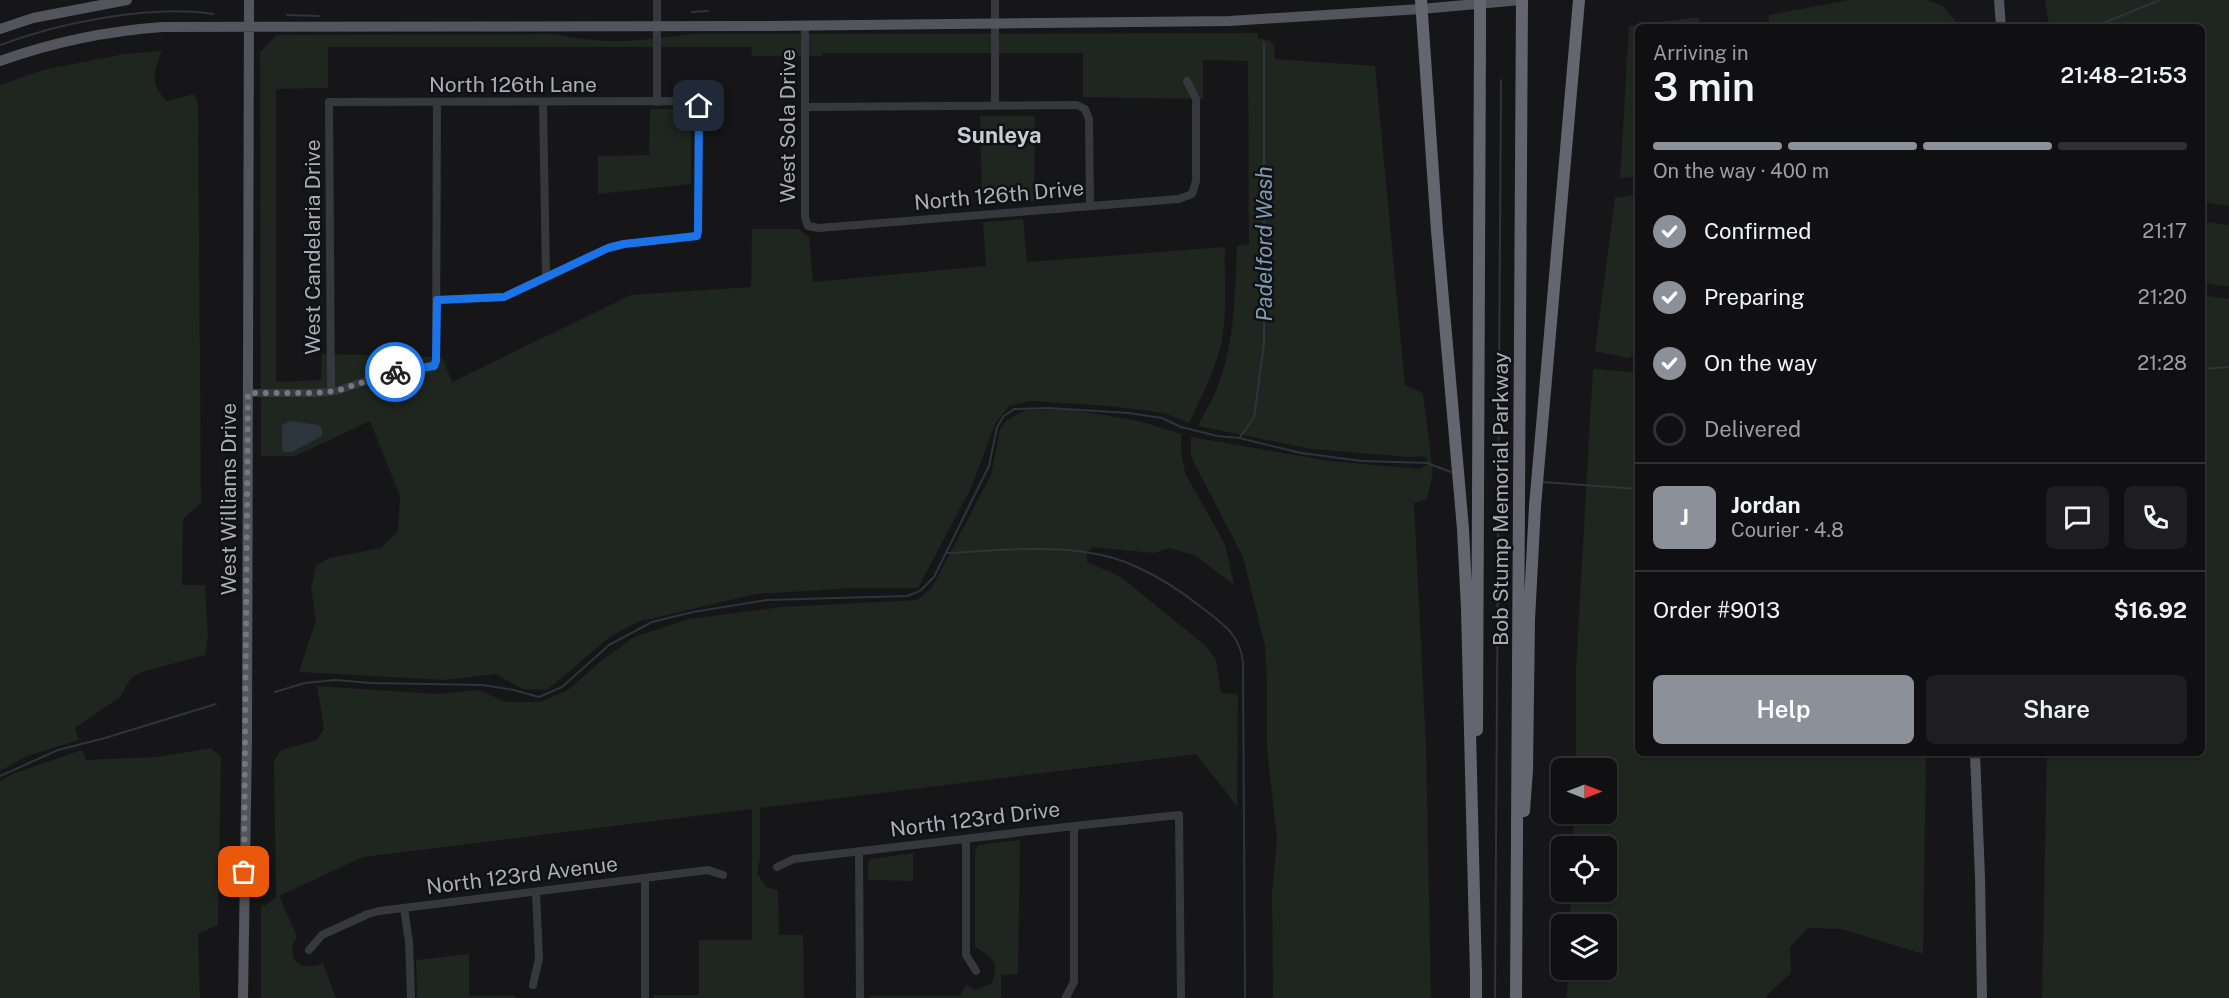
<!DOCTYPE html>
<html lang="en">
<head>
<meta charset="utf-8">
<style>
  :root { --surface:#101012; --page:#1e1e20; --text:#f1f3f6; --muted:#9c9d9f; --line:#303032; --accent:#8c9099 }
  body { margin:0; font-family:"Public Sans",sans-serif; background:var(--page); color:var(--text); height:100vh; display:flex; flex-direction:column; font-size:22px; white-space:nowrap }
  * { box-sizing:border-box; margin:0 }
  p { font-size:20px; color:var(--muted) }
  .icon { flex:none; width:33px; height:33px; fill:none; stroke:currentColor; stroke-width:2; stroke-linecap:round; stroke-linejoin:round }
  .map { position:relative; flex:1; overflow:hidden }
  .sheet { position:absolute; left:1635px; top:24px; width:570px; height:732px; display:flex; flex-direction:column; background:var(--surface); border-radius:9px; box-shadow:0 2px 4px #0004,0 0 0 2px var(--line) }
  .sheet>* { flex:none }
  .needle { width:39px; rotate:90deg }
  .controls { position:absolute; left:1551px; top:758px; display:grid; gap:12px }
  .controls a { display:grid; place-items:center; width:66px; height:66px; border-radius:9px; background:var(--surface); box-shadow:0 2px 4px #0004,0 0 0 2px var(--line); font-size:30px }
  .pin { position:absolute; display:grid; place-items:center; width:51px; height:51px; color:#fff; margin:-26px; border-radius:12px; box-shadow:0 3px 9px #0006 }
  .courier { position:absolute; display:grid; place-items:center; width:60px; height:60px; margin:-30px; border:4px solid #1a73e8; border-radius:50%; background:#fff; color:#222; box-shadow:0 2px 8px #0007 }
  .headline em { font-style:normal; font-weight:600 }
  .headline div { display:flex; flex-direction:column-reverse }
  .headline { display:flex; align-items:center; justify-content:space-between; height:102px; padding:0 18px }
  h1 { font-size:39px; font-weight:600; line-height:45px }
  .bar { display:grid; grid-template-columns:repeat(4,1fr); gap:9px 6px; align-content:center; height:72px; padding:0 18px }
  .bar i { height:8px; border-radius:4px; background:var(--line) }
  .bar .on { background:var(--accent) }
  .bar p { grid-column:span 4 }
  .line { display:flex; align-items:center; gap:15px; padding:0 18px; border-top:2px solid var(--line) }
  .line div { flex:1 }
  .round { display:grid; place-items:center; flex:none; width:63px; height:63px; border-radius:9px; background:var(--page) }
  ol { padding:0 18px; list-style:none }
  li { display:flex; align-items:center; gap:18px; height:66px }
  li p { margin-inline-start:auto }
  li .icon { padding:6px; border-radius:50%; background:var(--accent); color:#fff; stroke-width:4 }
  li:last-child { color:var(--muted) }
  li i { width:33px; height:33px; border:3px solid var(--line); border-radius:50% }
  .cta { display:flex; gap:12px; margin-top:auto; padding:12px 18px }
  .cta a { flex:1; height:69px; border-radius:9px; background:var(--accent); color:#fff; font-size:24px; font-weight:600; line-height:69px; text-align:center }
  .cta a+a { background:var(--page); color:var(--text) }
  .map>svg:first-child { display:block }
</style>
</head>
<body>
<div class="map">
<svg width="2229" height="998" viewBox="0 0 2229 998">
  <rect width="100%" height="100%" fill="#161618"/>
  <path fill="#1e261f" d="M1850,0H1927L1943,6L1960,27H1769V15Z
    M2045,0H2229V206L2202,202V27H2049Z
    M1699,17V27H1638V177L1620,178L1629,26Z
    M1258,33V38L1271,41L1274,46L1275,59L1375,66L1405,385L1423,393L1433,473L1427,499L1414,503L1426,746L1431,998H1273L1272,894L1277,839L1267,748V681L1265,646L1243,557L1191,457V437L1330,461L1420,469L1427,465V459L1423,456L1410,457L1312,449L1198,426C1204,413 1212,401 1217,388C1235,343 1235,294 1237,246L1249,244L1248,61L1203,60V99L1083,97V53H823L822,56H752L751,47H328V88L276,89V382L321,380L322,354L442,357L452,382L631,295L751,287L752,229H798L809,237L813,282L986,266L983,222L1023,219L1027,262L1225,247C1224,278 1228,319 1220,349C1213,375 1200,399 1189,423L1164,413L1110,406L1030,401L1009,406L995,424L971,488L918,588H852L756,594L637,622L611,636L547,690L523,689L495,674L445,680L299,672L316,620L311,588L316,566L329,558L381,548L398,531L400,496L370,421L295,456H261L260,52L277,35L554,34C605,45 641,41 691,34Z
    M162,51C153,73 150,82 166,101L194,94L198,103L201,503L183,519L182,585H205L208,636L205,655L141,672L131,678L120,697L75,728L79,740L27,756L0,771V85L43,70L124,54Z
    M650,109H685L691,112V184L598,194V156L649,155Z
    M980,116H1035L1034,201L989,203L982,200Z
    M1638,194V355L1628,358L1595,351L1615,198Z
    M2202,221L2229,225V287L2202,283Z
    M2202,295L2229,299V998H2042L2047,753H2202Z
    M1638,368V753H1926L1923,954L1842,929L1808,928L1790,947L1791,973L1766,996V998H1567L1568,969H1606V924H1570L1571,891H1606V846H1573L1574,813H1606V768H1576V669L1593,369L1630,372Z
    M1026,410H1072L1139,421L1181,434V452L1185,473L1225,544L1234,585L1196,556L1170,548L1154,553L1092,547L1087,552V562L1121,577L1207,647L1216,660L1221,693L1238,694L1237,806L1196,754L760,808V858L757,873L766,887L778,890L779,935H803L804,998H654V995H699V940H752V809L363,857L279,896L297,936C284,959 299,973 323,963L336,998H261V905H266L276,897L274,761L281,750L317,740L324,729L317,686L436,694L479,690L506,702H540L568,690L601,661L634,637L689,619L782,607L917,600L931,589L991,475L1000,429L1007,420Z
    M211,748L221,757L218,925L198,934L200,998H0V782L12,774L82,750L86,760L157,757Z
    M1020,840L1018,974L1001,975V998H869V996H960L966,985L975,990L991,984C1001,964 993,957 975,947V850L979,845Z
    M913,853V881L868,880V862L871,859Z
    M469,954V996H514L517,998H417L416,960Z"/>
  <path fill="#2c353c" d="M290,421L318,425L322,428V436L292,452H285L282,450V425Z"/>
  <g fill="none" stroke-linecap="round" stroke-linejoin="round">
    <path stroke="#2c353c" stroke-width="2" d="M692,12L708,11
      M287,15L319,16
      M2093,27L2160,0
      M0,45C59,23 151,4 213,14
      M2202,369L2229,367
      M1240,437L1254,418L1264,344V43
      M1543,482L1638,489
      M948,553C1008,550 1084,540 1139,568C1161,578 1182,592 1201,607C1222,623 1241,635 1243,663L1245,998
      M275,692L305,683L335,680L372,683L483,685L514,690L539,697L562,687L609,645L652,622L693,612L767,600L907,596L920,591L934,577L989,466L997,427L1004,416L1014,409L1048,408L1129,413L1162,418L1181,427L1217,436L1239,438L1301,453L1362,461L1427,463L1451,472
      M0,776L58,750L105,738L216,704
      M1495,998L1501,80"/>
    <path stroke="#37383d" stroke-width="8" d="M657,0V102
      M995,0V106
      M805,25V217L808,226L819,228L1179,199L1192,194L1196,181V99L1187,81
      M543,102L546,277
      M806,107L1077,105L1085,109L1089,119L1090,206
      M331,392L329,102L697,101L699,106L698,231L697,236L624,244L608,248L504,297L437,300
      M248,393H315L336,391L393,372L433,366L436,361L437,102
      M966,839V955L976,971
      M859,851L860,998
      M777,867L794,859L1074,826L1179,815L1181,998
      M645,878V998
      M404,908L409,942L411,998
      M309,950L322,935L368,914L379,911L708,870L723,875
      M533,985L539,958L536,892
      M1066,997L1074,982V826"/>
    <path stroke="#53555c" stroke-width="10" d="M1999,0L2001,27
      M0,29L33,18L127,0
      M0,61C53,42 107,31 163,27L768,26L1230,21L1421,9L1521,0
      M1975,753L1980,877L1982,998
      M243,998L247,738L249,0"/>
    <path stroke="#63666e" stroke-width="12" d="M1421,0L1437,231L1463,529L1467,609L1476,976
      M1477,730L1480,34
      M1524,811L1527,770L1529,620L1535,506L1579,0
      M1476,998V969
      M1516,998L1522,0"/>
    <path stroke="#63666e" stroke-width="12" d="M1480,0V34"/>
  </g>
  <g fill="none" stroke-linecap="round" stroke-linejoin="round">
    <path stroke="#757880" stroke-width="6" stroke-dasharray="0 10.8" d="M244,872L248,393H315L336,391L395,372"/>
    <path stroke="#1a73e8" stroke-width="8" d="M395,372L434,366L436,361L437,300L504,297L608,248L624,244L697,236L698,231L699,106"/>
  </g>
  <g text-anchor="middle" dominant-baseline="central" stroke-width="5" stroke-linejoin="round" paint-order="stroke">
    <g font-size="21" fill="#a8adb8" stroke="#111113">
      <text x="513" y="84">North 126th Lane</text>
      <text transform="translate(787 126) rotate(-90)">West Sola Drive</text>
      <text transform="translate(999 195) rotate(-5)">North 126th Drive</text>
      <text transform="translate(312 247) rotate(-90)">West Candelaria Drive</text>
      <text transform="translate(228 499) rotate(-90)">West Williams Drive</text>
      <text transform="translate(1500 499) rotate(-90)">Bob Stump Memorial Parkway</text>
      <text transform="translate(975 819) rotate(-7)">North 123rd Drive</text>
      <text transform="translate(522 875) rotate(-7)">North 123rd Avenue</text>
    </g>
    <g font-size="22" font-weight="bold" fill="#c9ccd4" stroke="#111113">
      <text x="999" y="135">Sunleya</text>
    </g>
    <g font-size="22" font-style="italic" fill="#7f9bb3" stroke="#111113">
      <text transform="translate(1264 244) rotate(-90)">Padelford Wash</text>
    </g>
  </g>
</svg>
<div class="controls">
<a><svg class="needle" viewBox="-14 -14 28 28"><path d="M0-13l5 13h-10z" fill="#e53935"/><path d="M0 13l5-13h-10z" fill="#9c9d9f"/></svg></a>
<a><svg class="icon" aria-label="locate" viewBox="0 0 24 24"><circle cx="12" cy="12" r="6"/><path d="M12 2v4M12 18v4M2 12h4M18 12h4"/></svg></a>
<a><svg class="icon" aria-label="layers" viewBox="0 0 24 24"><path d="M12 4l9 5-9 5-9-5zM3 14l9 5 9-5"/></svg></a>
</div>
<div class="pin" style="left:244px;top:872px;background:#ea580c"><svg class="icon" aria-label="bag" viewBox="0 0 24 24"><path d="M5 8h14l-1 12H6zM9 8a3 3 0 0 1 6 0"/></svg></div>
<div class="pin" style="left:699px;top:106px;background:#1f2937"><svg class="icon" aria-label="home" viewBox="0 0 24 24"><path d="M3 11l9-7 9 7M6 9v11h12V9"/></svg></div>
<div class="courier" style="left:395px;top:372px"><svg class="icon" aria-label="bike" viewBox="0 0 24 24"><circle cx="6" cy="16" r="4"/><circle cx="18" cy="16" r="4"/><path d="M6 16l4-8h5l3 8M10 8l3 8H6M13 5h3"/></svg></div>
<section class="sheet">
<div class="headline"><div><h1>3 min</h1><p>Arriving in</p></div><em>21:48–21:53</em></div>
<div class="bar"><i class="on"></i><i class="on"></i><i class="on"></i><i></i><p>On the way · 400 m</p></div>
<ol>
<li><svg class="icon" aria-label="check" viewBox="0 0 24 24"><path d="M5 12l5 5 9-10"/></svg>Confirmed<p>21:17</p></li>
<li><svg class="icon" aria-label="check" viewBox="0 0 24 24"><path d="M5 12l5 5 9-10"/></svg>Preparing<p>21:20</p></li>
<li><svg class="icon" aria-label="check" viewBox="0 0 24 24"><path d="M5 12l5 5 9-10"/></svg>On the way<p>21:28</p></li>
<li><i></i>Delivered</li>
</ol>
<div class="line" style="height:108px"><b class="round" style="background:var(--accent);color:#fff">J</b><div><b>Jordan</b><p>Courier · 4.8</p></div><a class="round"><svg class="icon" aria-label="chat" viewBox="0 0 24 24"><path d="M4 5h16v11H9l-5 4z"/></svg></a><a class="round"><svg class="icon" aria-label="phone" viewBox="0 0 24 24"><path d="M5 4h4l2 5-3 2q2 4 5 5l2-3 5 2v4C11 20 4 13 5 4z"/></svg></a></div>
<div class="line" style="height:78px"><div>Order #9013</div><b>$16.92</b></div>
<div class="cta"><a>Help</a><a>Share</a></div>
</section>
</div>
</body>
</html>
